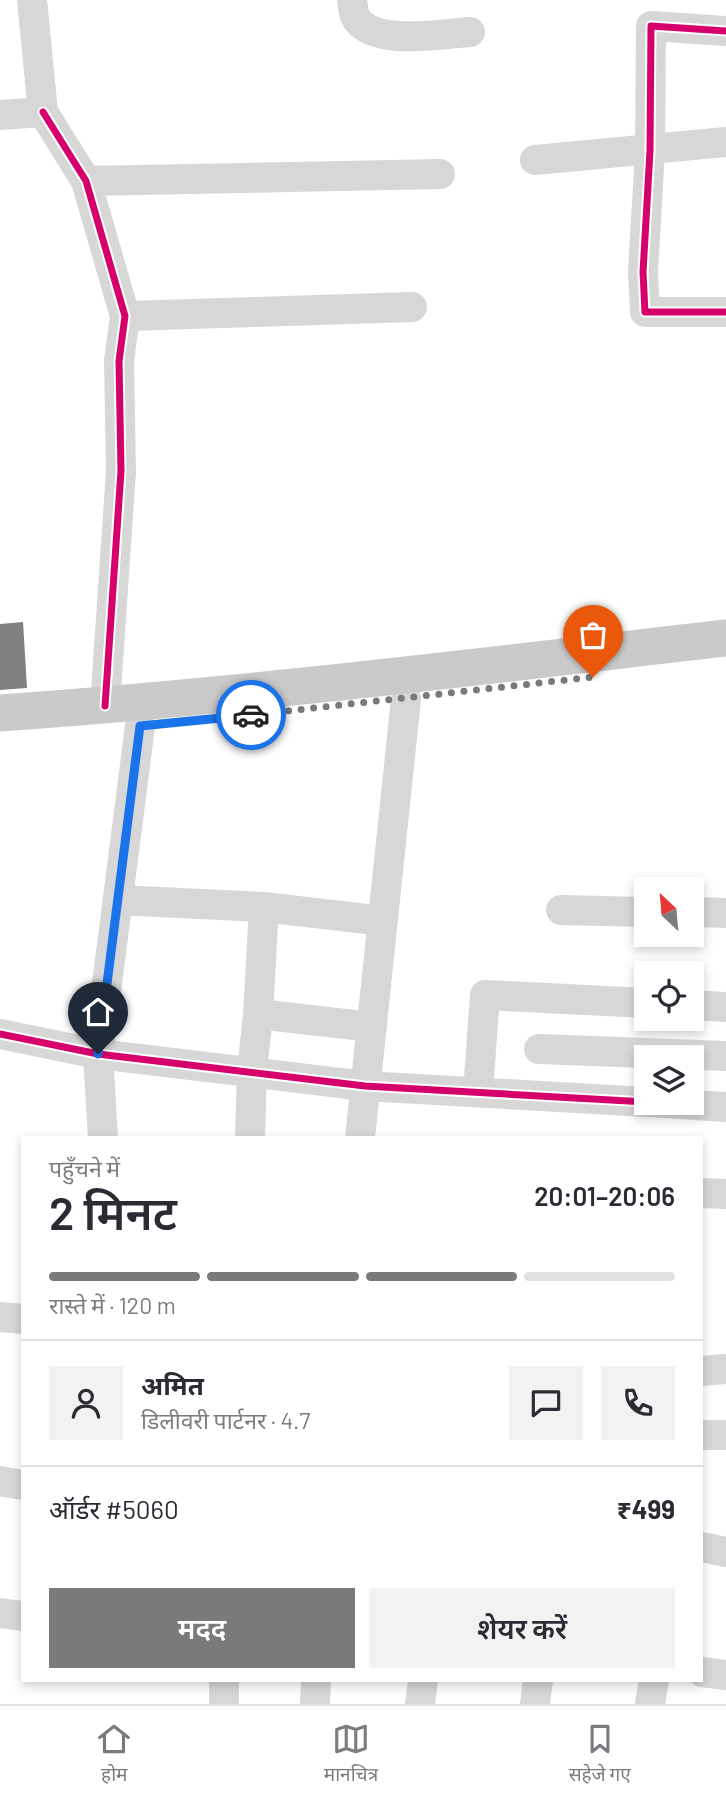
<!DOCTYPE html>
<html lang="hi">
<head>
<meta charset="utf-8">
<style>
  :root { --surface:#fff; --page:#f2f2f3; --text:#2b2b33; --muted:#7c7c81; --line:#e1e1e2; --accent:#7a7a7a }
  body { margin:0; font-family:Barlow,"Noto Sans Devanagari",sans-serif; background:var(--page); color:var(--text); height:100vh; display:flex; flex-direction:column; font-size:26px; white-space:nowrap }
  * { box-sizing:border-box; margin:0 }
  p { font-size:23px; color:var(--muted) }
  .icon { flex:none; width:38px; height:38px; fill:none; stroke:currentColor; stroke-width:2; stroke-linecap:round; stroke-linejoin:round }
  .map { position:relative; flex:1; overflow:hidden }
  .drawer { position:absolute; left:21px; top:1136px; width:682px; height:546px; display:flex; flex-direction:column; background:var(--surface); border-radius:0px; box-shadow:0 4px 10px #0003 }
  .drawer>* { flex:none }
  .needle { width:46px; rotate:334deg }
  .buttons { position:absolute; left:634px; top:877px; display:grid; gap:14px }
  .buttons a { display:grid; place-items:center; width:70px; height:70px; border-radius:0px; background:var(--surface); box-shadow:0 4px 10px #0003; font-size:35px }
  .pin { position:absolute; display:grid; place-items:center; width:60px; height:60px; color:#fff; margin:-72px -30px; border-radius:50% 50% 50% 0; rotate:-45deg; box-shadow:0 0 7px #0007 }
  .pin .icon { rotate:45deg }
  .courier { position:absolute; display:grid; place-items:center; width:70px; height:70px; margin:-35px; border:5px solid #1a73e8; border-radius:50%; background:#fff; color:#222; box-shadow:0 2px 9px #0007 }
  .headline em { font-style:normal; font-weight:600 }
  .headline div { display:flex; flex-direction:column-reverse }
  .headline { display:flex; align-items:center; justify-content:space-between; height:119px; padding:0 28px }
  h1 { font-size:46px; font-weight:600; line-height:52px }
  .bar { display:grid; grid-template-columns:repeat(4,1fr); gap:10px 7px; align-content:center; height:84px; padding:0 28px }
  .bar i { height:9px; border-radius:5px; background:var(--line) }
  .bar .selected { background:var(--accent) }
  .bar p { grid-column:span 4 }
  .line { display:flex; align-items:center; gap:18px; padding:0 28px; border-top:2px solid var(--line) }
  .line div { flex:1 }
  .round { display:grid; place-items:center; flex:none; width:74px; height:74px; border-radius:0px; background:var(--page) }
  .button { display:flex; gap:14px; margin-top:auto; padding:14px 28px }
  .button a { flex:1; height:80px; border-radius:0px; background:var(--accent); color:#fff; font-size:28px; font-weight:600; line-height:80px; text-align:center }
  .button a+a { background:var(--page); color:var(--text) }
  .tabs { display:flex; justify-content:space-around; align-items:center; height:98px; border-top:2px solid var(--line); background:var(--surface); font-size:19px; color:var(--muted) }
  .tabs a { display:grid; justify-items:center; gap:4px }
  .tabs .selected { color:var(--accent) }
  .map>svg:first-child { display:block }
</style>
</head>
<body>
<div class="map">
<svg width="726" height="1704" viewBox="0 0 726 1704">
  <rect width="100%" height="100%" fill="#fff"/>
  <path fill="#818181" d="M23,622L27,688L0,690V624Z"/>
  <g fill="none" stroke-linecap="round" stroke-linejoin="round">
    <path stroke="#d7d7d7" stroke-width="30" d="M352,0C353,5 353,12 355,16C370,47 442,34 470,32
      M726,31L651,26L650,151L643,272L645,312H726
      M43,112L86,181L125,316L119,361L121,471L105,706
      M0,115L43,112L32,0
      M535,160L726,142
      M86,181L440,174
      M125,316L412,307
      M118,900L264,907L383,921
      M561,910L646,912
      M691,912L726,913
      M691,1005L726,1007
      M258,1014L264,907
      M0,1034L98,1054L365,1086L646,1102
      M539,1049L726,1056
      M478,1092L485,995L646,1003
      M650,1102L726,1107
      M103,1138L98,1054L140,726
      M250,1138L252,1072L258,1014L372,1027
      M360,1138L406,699
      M702,1193L726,1194
      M0,1317L23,1319
      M702,1371L726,1369
      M702,1435H726
      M0,1481L23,1485
      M702,1547L726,1552
      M0,1613L23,1616
      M702,1672L726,1675
      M224,1680V1704
      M315,1704L316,1680
      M420,1704L423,1680
      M535,1704L538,1680
      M650,1704L654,1680"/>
    <path stroke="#cacaca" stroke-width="37" d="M0,713C243,696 484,666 726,638"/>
    <g stroke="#fff" stroke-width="11">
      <path id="cycleway" d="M726,31L651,26L650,151L643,272L645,312H726
        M43,112L86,181L125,316L119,361L121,471L105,706
        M0,1034L98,1054L365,1086L646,1102"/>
    </g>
    <use href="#cycleway" stroke="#d6006c" stroke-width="7"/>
  </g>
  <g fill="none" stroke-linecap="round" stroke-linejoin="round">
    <path stroke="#7a7a7a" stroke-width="7" stroke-dasharray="0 12.6" d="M251,715L593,677"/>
    <path stroke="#1a73e8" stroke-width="9" d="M98,1054L140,726L251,715"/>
  </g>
</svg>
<div class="buttons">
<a><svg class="needle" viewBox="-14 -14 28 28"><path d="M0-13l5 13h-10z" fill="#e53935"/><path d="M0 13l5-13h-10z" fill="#7c7c81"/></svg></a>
<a><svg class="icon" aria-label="locate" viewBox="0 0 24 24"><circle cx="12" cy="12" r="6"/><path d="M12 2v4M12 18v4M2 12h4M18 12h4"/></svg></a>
<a><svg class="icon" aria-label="layers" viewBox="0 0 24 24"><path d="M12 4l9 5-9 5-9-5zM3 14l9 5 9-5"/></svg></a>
</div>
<div class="pin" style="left:593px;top:677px;background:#ea580c"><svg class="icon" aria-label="bag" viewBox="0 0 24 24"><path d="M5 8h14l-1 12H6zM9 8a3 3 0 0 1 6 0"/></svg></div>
<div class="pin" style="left:98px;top:1054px;background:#1f2937"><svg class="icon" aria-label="home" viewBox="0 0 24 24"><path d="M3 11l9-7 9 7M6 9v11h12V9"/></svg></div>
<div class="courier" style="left:251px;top:715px"><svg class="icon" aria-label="car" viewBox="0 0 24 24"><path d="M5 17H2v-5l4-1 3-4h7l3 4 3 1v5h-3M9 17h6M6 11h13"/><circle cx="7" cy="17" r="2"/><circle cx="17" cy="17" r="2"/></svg></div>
<section class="drawer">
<div class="headline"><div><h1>2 मिनट</h1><p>पहुँचने में</p></div><em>20:01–20:06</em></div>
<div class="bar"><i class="selected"></i><i class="selected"></i><i class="selected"></i><i></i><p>रास्ते में · 120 m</p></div>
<div class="line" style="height:126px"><a class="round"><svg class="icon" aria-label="person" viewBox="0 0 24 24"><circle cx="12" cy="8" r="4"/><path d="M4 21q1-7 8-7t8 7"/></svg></a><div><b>अमित</b><p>डिलीवरी पार्टनर · 4.7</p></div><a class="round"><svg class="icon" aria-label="chat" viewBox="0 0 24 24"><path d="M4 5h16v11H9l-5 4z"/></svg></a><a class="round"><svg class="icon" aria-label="phone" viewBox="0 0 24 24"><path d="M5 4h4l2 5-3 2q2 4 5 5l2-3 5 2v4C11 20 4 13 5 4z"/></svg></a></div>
<div class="line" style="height:91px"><div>ऑर्डर #5060</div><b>₹499</b></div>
<div class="button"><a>मदद</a><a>शेयर करें</a></div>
</section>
</div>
<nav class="tabs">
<a class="selected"><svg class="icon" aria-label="home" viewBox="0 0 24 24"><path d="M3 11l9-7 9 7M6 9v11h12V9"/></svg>होम</a>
<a><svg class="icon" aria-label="map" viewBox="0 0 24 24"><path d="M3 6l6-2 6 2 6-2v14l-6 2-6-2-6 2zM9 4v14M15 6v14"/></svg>मानचित्र</a>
<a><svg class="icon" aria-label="saved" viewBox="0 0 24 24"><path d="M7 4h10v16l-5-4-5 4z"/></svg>सहेजे गए</a>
</nav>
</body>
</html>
